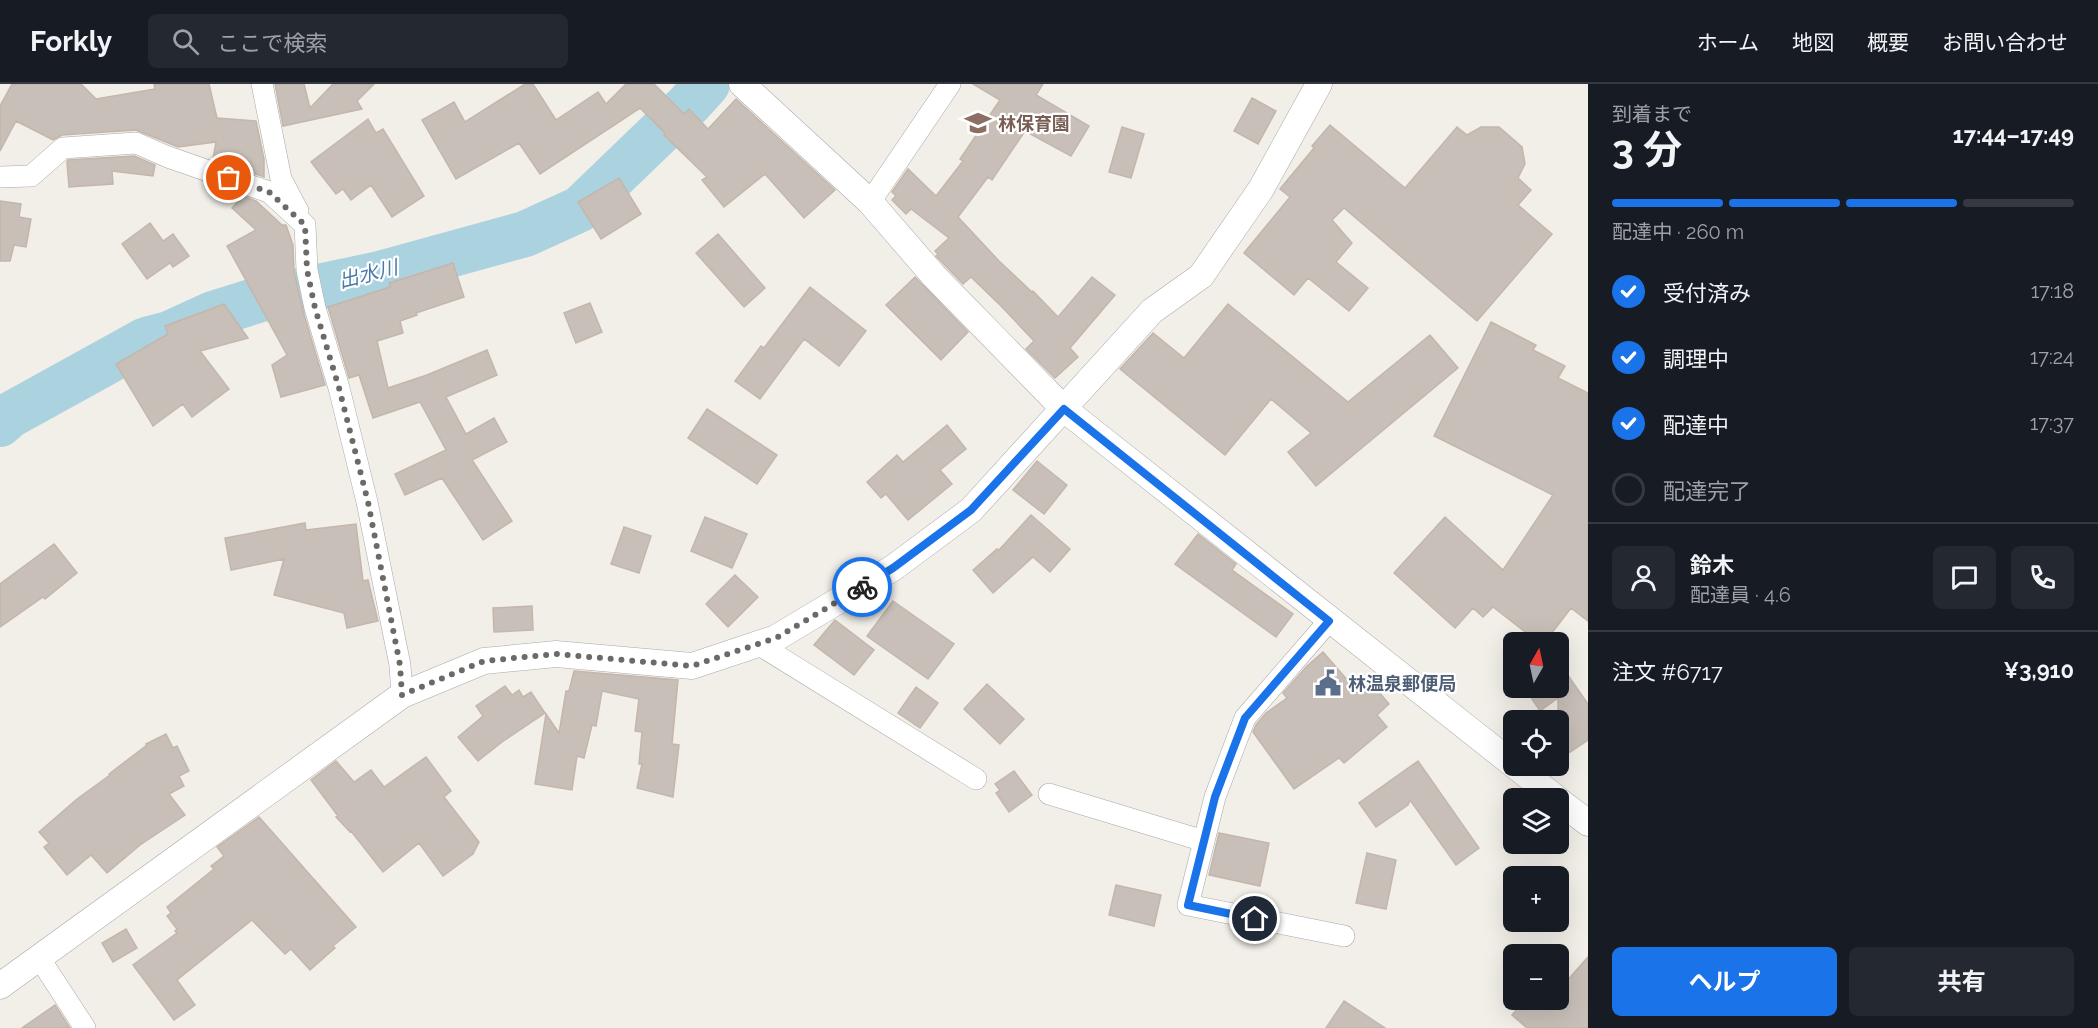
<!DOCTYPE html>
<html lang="ja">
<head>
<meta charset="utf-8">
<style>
  :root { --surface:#171b24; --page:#242831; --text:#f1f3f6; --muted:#9ea1a6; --line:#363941; --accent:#1a73e8 }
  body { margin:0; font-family:Raleway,"Noto Sans JP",sans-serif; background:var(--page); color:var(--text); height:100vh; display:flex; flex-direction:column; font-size:22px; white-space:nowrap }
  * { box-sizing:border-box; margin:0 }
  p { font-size:20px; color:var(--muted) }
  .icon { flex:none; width:33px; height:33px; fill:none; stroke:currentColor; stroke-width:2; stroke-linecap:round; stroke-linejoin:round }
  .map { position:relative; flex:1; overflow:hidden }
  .details { display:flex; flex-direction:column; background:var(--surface); width:510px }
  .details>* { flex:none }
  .needle { width:39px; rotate:9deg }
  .tools { position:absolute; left:1503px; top:548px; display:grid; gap:12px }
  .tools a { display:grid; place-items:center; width:66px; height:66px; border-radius:9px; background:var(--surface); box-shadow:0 6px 24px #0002; font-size:30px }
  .pin { position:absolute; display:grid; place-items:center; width:51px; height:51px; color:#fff; margin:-26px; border:3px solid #fff; border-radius:50%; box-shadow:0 2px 6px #0007 }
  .courier { position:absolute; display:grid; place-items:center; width:60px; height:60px; margin:-30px; border:4px solid #1a73e8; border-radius:50%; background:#fff; color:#222; box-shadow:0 2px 8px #0007 }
  .summary em { font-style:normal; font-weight:700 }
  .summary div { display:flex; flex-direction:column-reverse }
  .summary { display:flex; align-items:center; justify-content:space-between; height:102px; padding:0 24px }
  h1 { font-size:39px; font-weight:700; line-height:45px }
  .bar { display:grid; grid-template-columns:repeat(4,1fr); gap:9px 6px; align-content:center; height:72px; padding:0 24px }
  .bar i { height:8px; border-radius:4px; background:var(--line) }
  .bar .selected { background:var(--accent) }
  .bar p { grid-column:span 4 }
  .line { display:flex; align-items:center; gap:15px; padding:0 24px; border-top:2px solid var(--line) }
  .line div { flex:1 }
  .round { display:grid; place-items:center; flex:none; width:63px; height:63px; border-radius:9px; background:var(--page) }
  ol { padding:0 24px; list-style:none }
  li { display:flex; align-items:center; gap:18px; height:66px }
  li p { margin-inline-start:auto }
  li .icon { padding:6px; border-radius:50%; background:var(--accent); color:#fff; stroke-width:4 }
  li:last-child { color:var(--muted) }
  li i { width:33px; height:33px; border:3px solid var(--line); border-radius:50% }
  .action { display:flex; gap:12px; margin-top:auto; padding:12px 24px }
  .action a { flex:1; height:69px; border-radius:9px; background:var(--accent); color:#fff; font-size:24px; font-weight:700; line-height:69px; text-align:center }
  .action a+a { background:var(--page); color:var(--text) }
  header { display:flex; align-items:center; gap:36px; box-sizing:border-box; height:84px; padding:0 30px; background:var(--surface); border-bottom:2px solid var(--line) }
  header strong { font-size:28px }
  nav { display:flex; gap:33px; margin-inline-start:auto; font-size:21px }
  .search { width:420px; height:54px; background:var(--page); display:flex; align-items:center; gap:15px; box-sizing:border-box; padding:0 21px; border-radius:9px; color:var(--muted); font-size:22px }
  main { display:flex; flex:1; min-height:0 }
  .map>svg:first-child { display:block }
</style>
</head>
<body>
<header>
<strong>Forkly</strong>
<div class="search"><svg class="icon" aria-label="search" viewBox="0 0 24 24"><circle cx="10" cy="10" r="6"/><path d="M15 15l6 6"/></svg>ここで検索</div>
<nav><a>ホーム</a><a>地図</a><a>概要</a><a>お問い合わせ</a></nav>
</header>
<main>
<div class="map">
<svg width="1588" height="944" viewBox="0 0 1588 944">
  <rect width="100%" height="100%" fill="#f2efe9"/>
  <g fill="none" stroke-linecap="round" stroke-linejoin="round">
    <path stroke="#aad3df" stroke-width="46" d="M0,340L10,331L146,256L169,250L213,230L261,215L380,190L525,150L580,125L689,20L707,0"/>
  </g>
  <path fill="#c7bfb8" stroke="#c4b6ab" stroke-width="1.5" d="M12,0H81L96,15L155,5L154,0H209L217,34L256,37L264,75V93L213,75L216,58L178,63L136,46L62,51L53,56L16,37L0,67V22Z
    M275,0H304L310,24L333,0H374L357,17L362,25L283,42Z
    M525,0H533L556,36L598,8L606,20L626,0H654L684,30L689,25L708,45L736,15L835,106L804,134L765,90L724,123L702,96L707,93L664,51L665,49L640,24L540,90L519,59L456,95L422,36L454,18L465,38Z
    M973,0H1043L1036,11L1089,42L1071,72L1025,47L992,96L988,93L958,133L999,177L1032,208L1033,207L1058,233L1092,193L1115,211L1070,264L1078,273L1055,294L1026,265L1034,257L1002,223L971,193L963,200L936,172L938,170L935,167L949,154L911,125L906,130L892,116L896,112L892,108L908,85L936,112L963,77L960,75L1000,16Z
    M1252,14L1276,27L1258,60L1234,47Z
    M368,35L376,49L383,45L424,112L392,133L371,101L351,116L343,105L336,110L311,78Z
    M1330,41L1405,104L1457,43L1467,51L1481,43H1499L1522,63L1525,80L1518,94L1531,106L1518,121L1552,150L1477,237L1344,124L1332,136L1352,159L1336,178L1368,204L1349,227L1308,194L1294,211L1244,169L1290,113L1280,105L1314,64L1312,62Z
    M1122,43L1144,50L1131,94L1109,88Z
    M134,72L155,81L153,92L112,87L113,100L69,103L67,78L68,76Z
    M619,94L641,130L601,155L578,118Z
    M243,112L256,117L282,141H286L293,161L294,188L303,227L325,301L281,313L272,281L287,271L227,162L256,146L232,124Z
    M0,117L21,120L19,133L31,135L26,163L14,161L10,177H0Z
    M150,139L163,157L173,150L189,172L173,183L170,179L147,195L122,160Z
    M718,150L765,204L744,223L696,169Z
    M453,179L464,213L416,229L417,231L400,237L403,249L377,257L388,304L427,291L487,266L497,291L446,313L466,350L494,334L507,358L472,376L512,437L483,456L442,394L405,411L395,390L446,366L420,318L373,334L359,291L349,294L328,223L390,203L389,199Z
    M915,193L968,248L941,276L886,221Z
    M810,203L866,247L839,282L804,255L760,315L735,297L761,262L764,264Z
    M590,219L602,248L576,259L564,229Z
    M224,220L248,254L200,267L229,305L192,333L183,320L153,342L116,280L168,250L165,242Z
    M1228,220L1348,318L1430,251L1458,284L1316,402L1288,368L1311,349L1271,315L1225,371L1120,285L1153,249L1184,274Z
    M1491,238L1536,261L1533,266L1565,282L1558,294L1588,309V537L1571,524L1545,558H1538L1493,523L1483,533L1473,524L1455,544L1394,489L1445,433L1503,486L1553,411L1434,352Z
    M707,325L777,371L757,400L688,354Z
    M947,341L966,365L940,386L952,400L908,436L886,410L881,414L867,398L897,371L903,378Z
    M1037,377L1067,401L1044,430L1013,406Z
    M1031,431L1070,465L1050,488L1033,473L993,509L973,486L997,465L999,466Z
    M705,433L747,450L732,484L691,467Z
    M305,439L306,446L356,440L363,497L368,496L378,537L347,544L344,529L274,511L284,475L231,486L225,454Z
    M624,443L651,452L639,489L611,480Z
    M1198,450L1236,480L1232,486L1293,530L1276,553L1175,480Z
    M54,460L77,489L45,515L43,513L0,543V500Z
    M735,491L758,513L728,543L706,520Z
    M893,517L954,560L928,595L867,552Z
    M532,522L533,546L494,548L493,524Z
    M835,536L874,566L854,591L814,561Z
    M1323,568L1356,606L1368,595L1389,620L1377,631L1387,643L1344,679L1339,674L1294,705L1253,648L1256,641L1266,629L1287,614L1283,609L1307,582Z
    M1558,577L1588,620V656L1558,676V614L1540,627L1524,603H1558Z
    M574,587L678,596L672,660L679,661L673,713L637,704L642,680H639L642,648L635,647L639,615L602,607L596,642L592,641L584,674L577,672L572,706L535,700L546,630L559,649L566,607H569Z
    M987,600L1024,635L1000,660L964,625Z
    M505,602L512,611L519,606L523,613L531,608L545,629L502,658L478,677L458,653L483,632L476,622Z
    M916,603L938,619L920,644L898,629Z
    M166,650L173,664L177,662L189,687L179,692L184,702L169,710L185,731L140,761L107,789L91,771L67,791L44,763L49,759L39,748L77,715L110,691L109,690L147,661L146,660Z
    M426,673L451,707L444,713L479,758L473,770L443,792L419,759L383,788L351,747L350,748L336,733L338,732L311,696L336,677L354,698L371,686L384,703Z
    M1418,677L1479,764L1456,781L1410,716L1408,721L1376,743L1359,719Z
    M1014,687L1032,711L1009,728L996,709L1000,706L995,700Z
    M259,733L356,843L333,862L335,864L310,886L291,865L285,870L252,836L177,896L195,921L174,936L133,881L177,849L175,847L177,845L167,832L171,829L167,823L214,785L211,782L224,772L217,763Z
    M1219,749L1269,759L1260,802L1209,791Z
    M1367,769L1396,776L1386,825L1356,819Z
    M1116,801L1161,811L1154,842L1109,831Z
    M126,845L137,864L113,878L102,859Z
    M1588,873V944H1527L1512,931L1526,915H1558V907Z
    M1344,917L1385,944H1326Z
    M55,921L70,944H22Z"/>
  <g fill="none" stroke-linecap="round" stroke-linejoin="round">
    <g stroke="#a9a9a9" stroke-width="22">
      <path id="minor" d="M262,0L281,95L298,127
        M0,93L31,92L63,64L136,59L168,73L269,108L305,141L307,186L315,224L339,304L367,418L400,581L402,611
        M870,118L950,0
        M1329,537L1245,634L1215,713L1188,821L1344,852
        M758,560L976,695
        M1049,710L1204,757
        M38,872L85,944"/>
    </g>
    <g stroke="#a9a9a9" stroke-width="27">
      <path id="tertiary" d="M742,0L870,118L934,192L1064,325L1514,681
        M1514,681L1556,714
        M1558,716L1588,739
        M0,902L402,611L484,577L556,570L692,582L776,554L893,484L971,426L1152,227L1201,192L1261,105L1319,0"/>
    </g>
    <use href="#minor" stroke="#fff" stroke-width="21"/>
    <use href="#tertiary" stroke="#fff" stroke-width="26"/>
  </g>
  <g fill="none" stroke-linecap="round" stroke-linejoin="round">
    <path stroke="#6b6a68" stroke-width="6" stroke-dasharray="0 10.8" d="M229,94L269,108L305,141L307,186L315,224L339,304L368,418L400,581L402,611L484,577L556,570L692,582L776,554L862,503"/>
    <path stroke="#1a73e8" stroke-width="8" d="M862,503L893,484L971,426L1064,325L1329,537L1245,634L1215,713L1188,821L1255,835"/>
  </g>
  <defs>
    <g id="school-bare" transform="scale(2.07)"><path d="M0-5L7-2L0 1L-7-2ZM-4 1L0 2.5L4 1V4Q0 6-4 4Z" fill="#8d6e63" stroke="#fff" stroke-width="2.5" paint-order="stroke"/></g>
    <g id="civic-bare" transform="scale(2.07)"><path d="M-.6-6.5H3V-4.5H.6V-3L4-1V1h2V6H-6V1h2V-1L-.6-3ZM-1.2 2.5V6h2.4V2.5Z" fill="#5c6f8a" stroke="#fff" stroke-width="2.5" paint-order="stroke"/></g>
  </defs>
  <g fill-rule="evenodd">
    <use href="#school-bare" x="978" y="39"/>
    <use href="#civic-bare" x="1328" y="599"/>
  </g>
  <g text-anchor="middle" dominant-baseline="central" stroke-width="4.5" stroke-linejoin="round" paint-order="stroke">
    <g font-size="18" font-weight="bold" fill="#785e54" stroke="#fff" text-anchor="start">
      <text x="998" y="39">林保育園</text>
    </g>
    <g font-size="18" font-weight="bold" fill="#4e5e75" stroke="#fff" text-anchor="start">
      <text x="1348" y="599">林温泉郵便局</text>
    </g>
    <g font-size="20" font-style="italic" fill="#4a7aab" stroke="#fff">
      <text transform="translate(368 190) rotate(-14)">出水川</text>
    </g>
  </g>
</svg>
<div class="tools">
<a><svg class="needle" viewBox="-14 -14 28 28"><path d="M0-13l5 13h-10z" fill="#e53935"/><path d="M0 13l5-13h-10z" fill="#9ea1a6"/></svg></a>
<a><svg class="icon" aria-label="locate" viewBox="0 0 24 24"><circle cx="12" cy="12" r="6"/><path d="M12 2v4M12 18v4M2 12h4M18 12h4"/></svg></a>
<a><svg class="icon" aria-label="layers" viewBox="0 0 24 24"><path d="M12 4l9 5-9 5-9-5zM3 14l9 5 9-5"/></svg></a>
<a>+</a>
<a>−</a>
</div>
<div class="pin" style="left:229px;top:94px;background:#ea580c"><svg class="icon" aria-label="bag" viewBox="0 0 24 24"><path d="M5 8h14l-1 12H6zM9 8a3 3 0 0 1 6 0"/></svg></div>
<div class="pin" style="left:1255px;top:835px;background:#1f2937"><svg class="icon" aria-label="home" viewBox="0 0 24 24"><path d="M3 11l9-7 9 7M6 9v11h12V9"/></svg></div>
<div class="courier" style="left:862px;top:503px"><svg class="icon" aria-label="bike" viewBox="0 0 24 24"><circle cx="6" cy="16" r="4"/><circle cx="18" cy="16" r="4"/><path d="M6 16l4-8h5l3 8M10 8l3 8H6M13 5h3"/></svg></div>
</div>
<section class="details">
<div class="summary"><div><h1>3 分</h1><p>到着まで</p></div><em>17:44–17:49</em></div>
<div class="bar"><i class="selected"></i><i class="selected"></i><i class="selected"></i><i></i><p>配達中 · 260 m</p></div>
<ol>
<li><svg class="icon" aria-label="check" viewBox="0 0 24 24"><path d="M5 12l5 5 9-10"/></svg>受付済み<p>17:18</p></li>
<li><svg class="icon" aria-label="check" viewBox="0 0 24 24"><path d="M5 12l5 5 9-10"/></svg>調理中<p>17:24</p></li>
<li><svg class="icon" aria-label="check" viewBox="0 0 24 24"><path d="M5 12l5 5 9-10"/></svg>配達中<p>17:37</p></li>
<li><i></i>配達完了</li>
</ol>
<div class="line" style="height:108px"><a class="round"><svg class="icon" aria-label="person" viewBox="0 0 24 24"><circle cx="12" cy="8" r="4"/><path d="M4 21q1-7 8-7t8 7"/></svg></a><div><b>鈴木</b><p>配達員 · 4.6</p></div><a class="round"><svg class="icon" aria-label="chat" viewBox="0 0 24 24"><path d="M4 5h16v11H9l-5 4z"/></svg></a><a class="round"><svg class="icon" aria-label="phone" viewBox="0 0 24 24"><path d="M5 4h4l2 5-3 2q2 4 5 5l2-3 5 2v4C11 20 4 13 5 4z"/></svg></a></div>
<div class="line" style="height:78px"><div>注文 #6717</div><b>¥3,910</b></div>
<div class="action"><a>ヘルプ</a><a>共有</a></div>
</section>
</main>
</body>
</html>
